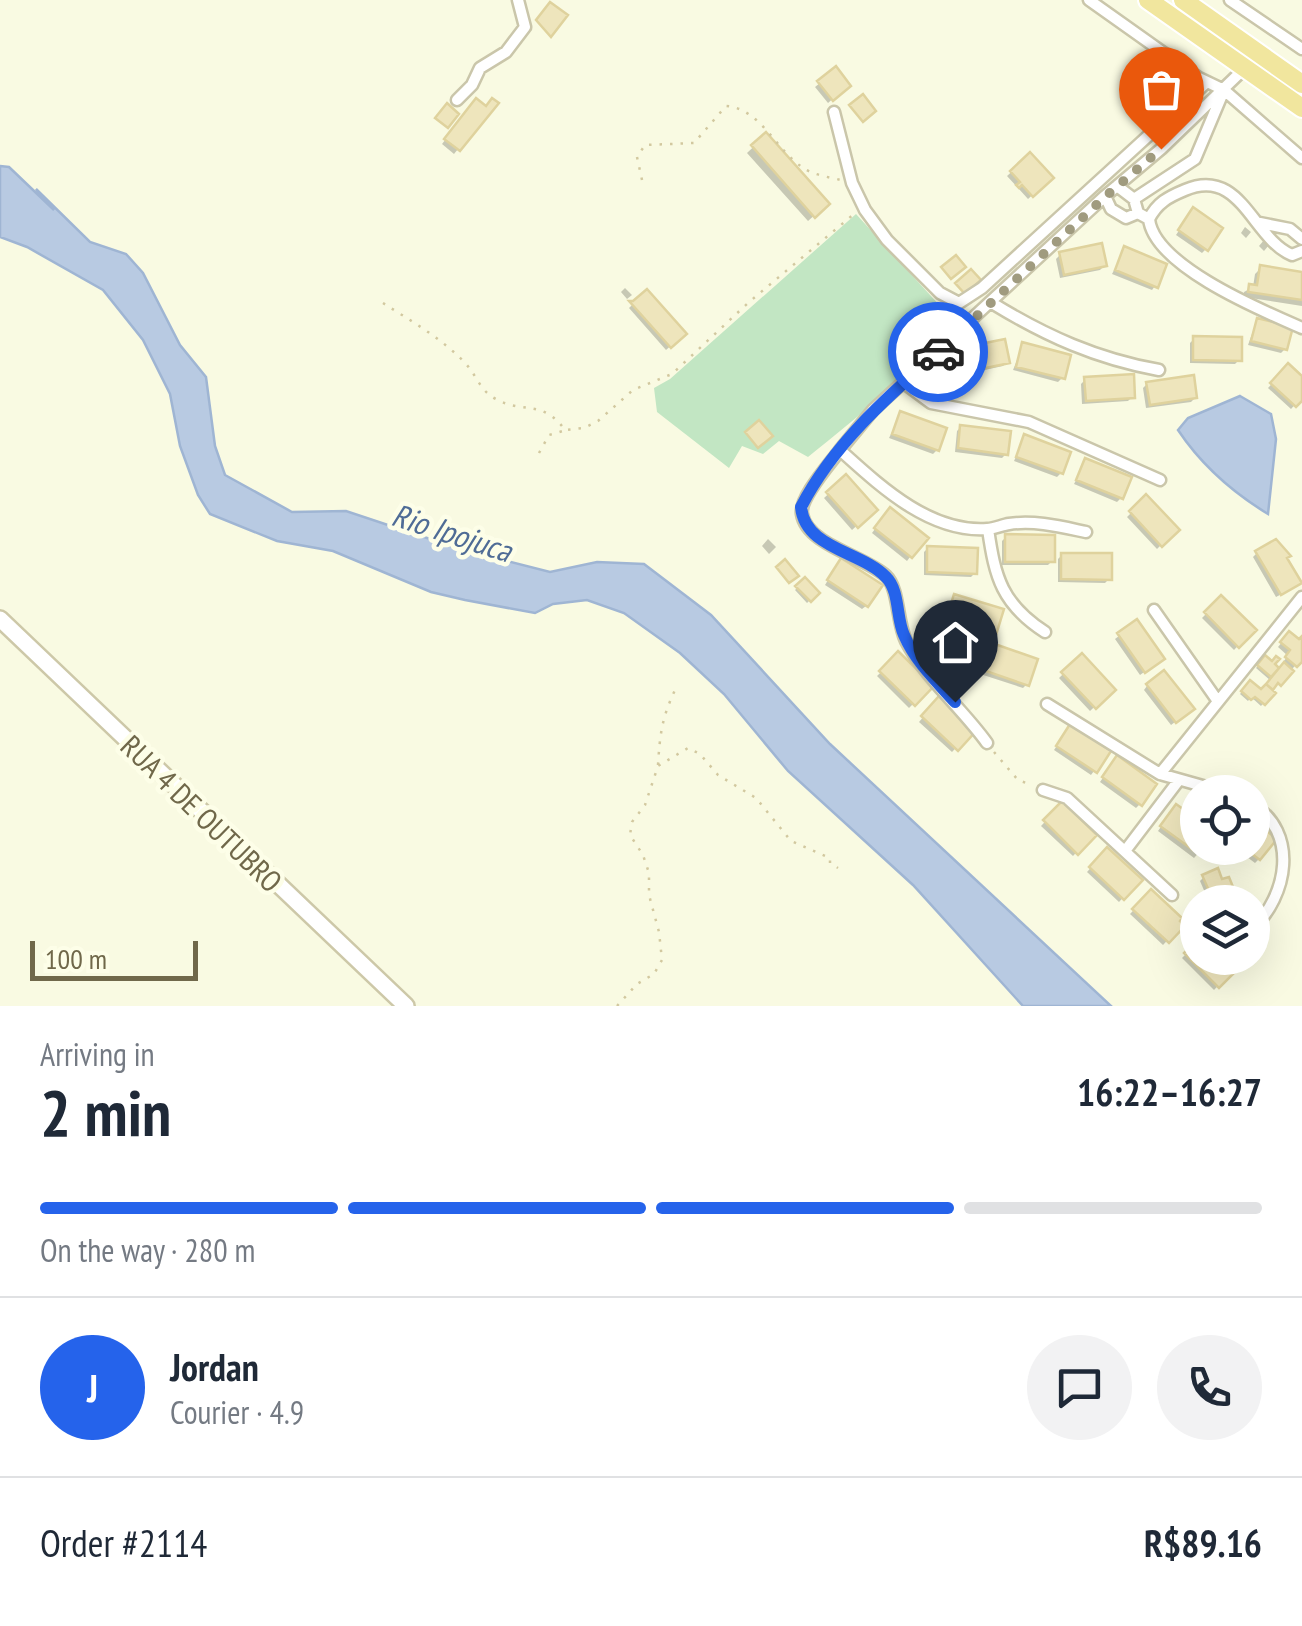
<!DOCTYPE html>
<html lang="en">
<head>
<meta charset="utf-8">
<style>
  :root { --surface:#fff; --page:#f2f2f3; --text:#1f2937; --muted:#747a83; --line:#e0e1e3; --accent:#2563eb }
  body { margin:0; font-family:"PT Sans Narrow",sans-serif; background:var(--page); color:var(--text); height:100vh; display:flex; flex-direction:column; font-size:38px; white-space:nowrap }
  * { box-sizing:border-box; margin:0 }
  p { font-size:32px; color:var(--muted) }
  .icon { flex:none; width:55px; height:55px; fill:none; stroke:currentColor; stroke-width:2; stroke-linecap:round; stroke-linejoin:round }
  .map { position:relative; height:1006px; overflow:hidden }
  .panel { display:flex; flex-direction:column; background:var(--surface); flex:1 }
  .panel>* { flex:none }
  .buttons { position:absolute; left:1180px; top:775px; display:grid; gap:20px }
  .buttons a { display:grid; place-items:center; width:90px; height:90px; border-radius:50%; background:var(--surface); box-shadow:0 10px 40px #0002; font-size:50px }
  .scale { position:absolute; left:30px; bottom:25px; width:168px; box-sizing:border-box; padding-left:10px; border:5px solid #70684a; border-top:0; font-size:28px; line-height:35px; white-space:nowrap; color:#70684a; -webkit-text-stroke:8px #fdfee8; paint-order:stroke }
  .pin { position:absolute; display:grid; place-items:center; width:85px; height:85px; color:#fff; margin:-102px -42px; border-radius:50% 50% 50% 0; rotate:-45deg; box-shadow:0 0 10px #0007 }
  .pin .icon { rotate:45deg }
  .courier { position:absolute; display:grid; place-items:center; width:100px; height:100px; margin:-50px; border:8px solid #2563eb; border-radius:50%; background:#fff; color:#222; box-shadow:0 2px 12px #0007 }
  .headline em { font-style:normal; font-weight:800 }
  .headline div { display:flex; flex-direction:column-reverse }
  .headline { display:flex; align-items:center; justify-content:space-between; height:170px; padding:0 40px }
  h1 { font-size:65px; font-weight:800; line-height:75px }
  .bar { display:grid; grid-template-columns:repeat(4,1fr); gap:15px 10px; align-content:center; height:120px; padding:0 40px }
  .bar i { height:12px; border-radius:8px; background:var(--line) }
  .bar .on { background:var(--accent) }
  .bar p { grid-column:span 4 }
  .line { display:flex; align-items:center; gap:25px; padding:0 40px; border-top:2px solid var(--line) }
  .line div { flex:1 }
  .round { display:grid; place-items:center; flex:none; width:105px; height:105px; border-radius:52px; background:var(--page) }
  .map>svg:first-child { display:block }
</style>
</head>
<body>
<div class="map">
<svg width="1302" height="1006" viewBox="0 0 1302 1006">
  <rect width="100%" height="100%" fill="#f9fae2"/>
  <path fill="#c2e6c3" d="M856,214L952,319C915,372 859,416 808,457L779,441L763,454L742,446L729,468L657,412L654,388L670,379Z"/>
  <path fill="#b8cae2" stroke="#9fb5d3" stroke-width="2.5" d="M0,166L9,167L54,210L36,189L90,242L126,254L143,273L180,345L206,377L215,446L225,475L292,512L346,511L460,549L550,572L597,562L644,564L711,615L830,744L1111,1006H1023L913,885L788,771L724,694L680,653L624,613L587,600L553,604L535,613L465,600L431,592L333,551L277,541L210,514L198,495L180,446L170,394L143,340L103,290L27,247L0,237Z
    M1240,396L1271,414L1276,439L1268,514C1232,492 1202,466 1178,430L1188,418Z"/>
  <path fill="#0003" d="M836,70L848,85L828,103L815,87Z
    M495,103L454,154L442,144L473,105L486,109Z
    M766,135L827,204L808,221L747,153Z
    M1030,155L1051,178L1028,199L1007,176Z
    M1190,214L1206,249L1202,253L1176,235Z
    M1245,227L1251,232L1246,238L1241,233Z
    M1264,240L1269,245L1264,251L1259,246Z
    M1125,249L1155,286L1152,290L1112,274Z
    M1060,255L1104,266L1100,270L1060,278L1056,259Z
    M1261,268L1302,274V306L1244,297V292L1253,287L1255,274Z
    M625,288L632,295L627,299L621,292Z
    M646,292L684,334L666,350L629,308Z
    M1257,320L1285,349L1281,353L1248,345Z
    M1194,339L1239,360L1235,364L1190,363V343Z
    M1023,345L1062,378L1058,382L1013,370Z
    M957,352L1007,362L1003,366L957,376L953,356Z
    M1288,367L1302,380V397L1291,409L1268,388Z
    M1085,380L1132,397L1128,401L1082,404L1081,384Z
    M1147,384L1195,398L1191,402L1146,408L1143,388Z
    M901,414L937,450L933,454L889,438Z
    M961,427L1006,454L1002,458L955,452L957,431Z
    M1025,437L1061,473L1057,477L1014,461Z
    M1086,461L1121,498L1117,502L1074,484Z
    M846,478L874,510L852,530L824,498Z
    M1146,498L1176,530L1157,549L1127,517Z
    M886,514L910,557L907,561L872,533Z
    M1006,537L1052,561L1048,565H1002V541Z
    M768,539L776,547L769,554L762,546Z
    M928,548L975,573L971,577L924,575V552Z
    M1257,553L1285,559L1295,587L1276,597L1253,557Z
    M1062,555L1109,579L1105,583L1058,582V559Z
    M837,565L866,606L862,609L825,585Z
    M805,580L817,593L807,603L795,590Z
    M954,597L994,634L990,638L943,624Z
    M1221,599L1253,630L1234,650L1202,618Z
    M1136,623L1158,662L1140,675L1115,639Z
    M1289,634L1298,642L1302,637V657L1280,684L1275,683L1269,690L1272,693L1261,706L1251,697L1248,701L1240,694L1250,683L1261,692L1271,681L1256,668L1265,658L1279,671L1286,664L1283,662L1288,656L1278,647Z
    M989,645L1027,684L1023,688L977,673Z
    M899,655L931,686L909,708L877,676Z
    M1082,656L1112,690L1090,711L1059,678Z
    M1147,686L1187,713L1171,725L1144,690Z
    M939,699L973,730L952,752L919,722Z
    M1067,731L1108,752L1091,775L1054,750Z
    M1114,762L1140,804L1136,808L1100,782Z
    M1062,804L1093,835L1073,856L1041,826Z
    M1172,811L1198,848H1203L1194,858L1158,831Z
    M1235,848H1252L1259,859L1255,863Z
    M1107,850L1139,880L1119,902L1087,872Z
    M1204,877L1232,891L1226,896L1229,902H1209L1200,881Z
    M1151,892L1181,926L1163,945L1130,914Z
    M1198,942V958H1224L1235,968L1214,990L1182,958Z"/>
  <path fill="#eee5bc" stroke="#dfd29d" stroke-width="2.5" d="M550,2L568,15L551,37L536,20Z
    M836,66L851,86L833,101L817,81Z
    M1151,72L1167,90L1153,103L1140,83Z
    M863,94L876,111L863,122L849,105Z
    M476,98L486,106L492,98L499,103L460,151L444,139Z
    M447,103L459,114L448,128L435,118Z
    M766,132L830,204L815,218L751,145Z
    M1030,152L1054,178L1033,197L1022,185L1019,188L1016,185L1020,182L1010,171Z
    M1193,207L1223,228L1208,251L1178,230Z
    M1102,243L1107,266L1064,275L1059,252Z
    M1124,246L1167,264L1158,288L1115,270Z
    M956,255L966,267L951,279L941,267Z
    M1260,265L1302,272V300L1248,292L1249,284L1257,285Z
    M971,269L981,280L965,294L955,283Z
    M647,289L687,334L671,348L629,301H633Z
    M1257,318L1293,327L1287,350L1251,341Z
    M1193,336L1242,337V361L1193,360Z
    M1005,339L1010,363L961,373L955,349Z
    M1022,342L1071,355L1065,379L1016,367Z
    M1288,363L1302,376V401L1296,407L1270,383Z
    M1134,374L1135,398L1086,401L1084,377Z
    M1194,375L1197,398L1150,405L1146,382Z
    M900,411L947,428L939,451L892,434Z
    M759,420L773,436L758,448L745,432Z
    M960,425L1011,431L1008,455L958,448Z
    M1024,434L1071,452L1063,474L1016,457Z
    M1085,458L1132,477L1123,499L1076,480Z
    M846,474L878,510L858,528L826,492Z
    M1146,494L1180,530L1162,547L1129,511Z
    M890,507L929,538L912,558L874,528Z
    M1005,534L1055,535V562H1005Z
    M1276,539L1291,556L1287,558L1302,583L1281,595L1255,551Z
    M927,546L978,548L977,574L927,572Z
    M1061,553H1112V580L1061,579Z
    M841,558L883,585L868,607L827,580Z
    M785,559L799,576L789,583L776,567Z
    M805,577L820,593L811,602L795,586Z
    M954,594L1004,609L996,635L946,620Z
    M1221,595L1257,630L1239,648L1204,612Z
    M1137,619L1165,659L1145,673L1117,633Z
    M1289,631L1299,639L1302,636V662L1297,667L1285,657L1290,650L1280,642Z
    M989,642L1038,659L1029,686L980,669Z
    M898,651L934,686L915,706L879,671Z
    M1082,653L1116,690L1096,709L1061,672Z
    M1265,655L1272,661L1276,656L1280,659L1275,664L1279,668L1271,677L1257,665Z
    M1284,662L1294,671L1281,686L1278,683L1273,690L1266,684Z
    M1164,670L1195,709L1176,723L1146,684Z
    M1250,680L1261,689L1266,684L1276,693L1265,705L1255,697L1251,700L1241,691Z
    M939,696L977,730L958,751L921,716Z
    M1070,724L1111,751L1097,773L1056,746Z
    M1117,755L1157,784L1142,806L1102,777Z
    M1062,801L1097,835L1078,855L1043,820Z
    M1176,804L1198,820V848H1206L1200,855L1160,826Z
    M1252,820L1277,839L1260,860L1244,848H1252Z
    M1107,847L1143,880L1124,900L1089,867Z
    M1218,868L1222,879L1229,877L1235,892L1228,894L1232,902H1214L1202,875Z
    M1151,889L1182,918L1180,921L1185,926L1169,943L1132,909Z
    M1198,939V958H1228L1239,968L1219,988L1184,953Z"/>
  <g fill="none" stroke-linecap="round" stroke-linejoin="round">
    <g stroke="#cac6aa" stroke-width="15">
      <path id="minor" d="M1089,0L1199,78L1224,90L1302,158
        M1230,0L1302,49
        M457,100L472,85L480,68L506,52L525,27L518,0
        M834,112L852,183L865,210L887,240L940,293L959,303L982,288L1207,82
        M1117,186L1134,199L1138,213L1149,219C1154,266 1263,311 1302,328
        M1105,196L1111,209L1126,218L1138,213
        M1134,199L1195,159L1224,90
        M1149,219C1157,203 1168,197 1185,190C1241,166 1252,238 1292,255L1302,251
        M1260,223L1290,229L1302,239
        M992,303C1046,336 1097,359 1159,370
        M904,383L931,403L1029,422L1160,480
        M840,450C830,464 799,498 802,514C807,545 864,556 886,576C899,588 897,623 906,641C926,679 962,708 987,743
        M988,529C995,578 1002,604 1045,632
        M1086,532C1062,527 1035,520 1009,524C1002,525 994,529 987,529C929,533 879,485 840,450L873,410L1105,196L1161,149L1246,67
        M1154,610L1217,700
        M1047,704L1160,774L1302,597
        M1160,774L1224,792
        M1043,790L1067,798L1172,895
        M1252,804C1299,832 1288,896 1252,929
        M1125,851L1179,780"/>
    </g>
    <g stroke="#cdc8a8" stroke-width="20">
      <path id="secondary" d="M0,619L406,1006"/>
    </g>
    <g stroke="#fff" stroke-width="22">
      <path id="trunk" d="M1148,0L1302,108
        M1183,0L1302,84"/>
    </g>
    <path stroke="#d2c89f" stroke-width="2.5" stroke-dasharray="2.5 8" stroke-linecap="butt" d="M642,180L637,157L645,145L694,143L726,106C760,108 776,150 802,167C812,175 829,177 841,180
      M383,303C411,321 443,339 466,364C477,376 480,391 496,399C522,414 543,399 565,430L584,428L598,421L633,390L672,374L748,303L854,214
      M539,453L549,435L563,431
      M994,752L1018,780L1032,785
      M658,765C660,733 662,717 676,688
      M617,1006L637,984L654,974L662,960L659,932L649,895V873L643,855L630,835L632,822L645,805L658,766L688,748L700,754L718,775L756,798L791,841L830,858V863L838,868"/>
    <use href="#minor" stroke="#fff" stroke-width="10"/>
    <use href="#secondary" stroke="#fff" stroke-width="15"/>
    <use href="#trunk" stroke="#f1e69e" stroke-width="18"/>
  </g>
  <g fill="none" stroke-linecap="round" stroke-linejoin="round">
    <path stroke="#a09b7f" stroke-width="10" stroke-dasharray="0 18" d="M938,352L1106,196L1161,149"/>
    <path stroke="#2563eb" stroke-width="12" d="M938,352C886,398 833,445 801,507C805,549 861,551 886,577C900,591 896,618 904,635C915,661 936,681 955,702"/>
  </g>
  <g text-anchor="middle" dominant-baseline="central" stroke-width="9" stroke-linejoin="round" paint-order="stroke">
    <g font-size="30" fill="#70684a" stroke="#fdfee8">
      <text transform="translate(202 813) rotate(44)">RUA 4 DE OUTUBRO</text>
    </g>
    <g font-size="32" font-style="italic" fill="#4f6c96" stroke="#fdfee8">
      <text transform="translate(452 532) rotate(18)">Rio Ipojuca</text>
    </g>
  </g>
</svg>
<div class="buttons">
<a><svg class="icon" aria-label="locate" viewBox="0 0 24 24"><circle cx="12" cy="12" r="6"/><path d="M12 2v4M12 18v4M2 12h4M18 12h4"/></svg></a>
<a><svg class="icon" aria-label="layers" viewBox="0 0 24 24"><path d="M12 4l9 5-9 5-9-5zM3 14l9 5 9-5"/></svg></a>
</div>
<div class="scale">100 m</div>
<div class="pin" style="left:1161px;top:149px;background:#ea580c"><svg class="icon" aria-label="bag" viewBox="0 0 24 24"><path d="M5 8h14l-1 12H6zM9 8a3 3 0 0 1 6 0"/></svg></div>
<div class="pin" style="left:955px;top:702px;background:#1f2937"><svg class="icon" aria-label="home" viewBox="0 0 24 24"><path d="M3 11l9-7 9 7M6 9v11h12V9"/></svg></div>
<div class="courier" style="left:938px;top:352px"><svg class="icon" aria-label="car" viewBox="0 0 24 24"><path d="M5 17H2v-5l4-1 3-4h7l3 4 3 1v5h-3M9 17h6M6 11h13"/><circle cx="7" cy="17" r="2"/><circle cx="17" cy="17" r="2"/></svg></div>
</div>
<section class="panel">
<div class="headline"><div><h1>2 min</h1><p>Arriving in</p></div><em>16:22–16:27</em></div>
<div class="bar"><i class="on"></i><i class="on"></i><i class="on"></i><i></i><p>On the way · 280 m</p></div>
<div class="line" style="height:180px"><b class="round" style="background:var(--accent);color:#fff">J</b><div><b>Jordan</b><p>Courier · 4.9</p></div><a class="round"><svg class="icon" aria-label="chat" viewBox="0 0 24 24"><path d="M4 5h16v11H9l-5 4z"/></svg></a><a class="round"><svg class="icon" aria-label="phone" viewBox="0 0 24 24"><path d="M5 4h4l2 5-3 2q2 4 5 5l2-3 5 2v4C11 20 4 13 5 4z"/></svg></a></div>
<div class="line" style="height:130px"><div>Order #2114</div><b>R$89.16</b></div>
</section>
</body>
</html>
